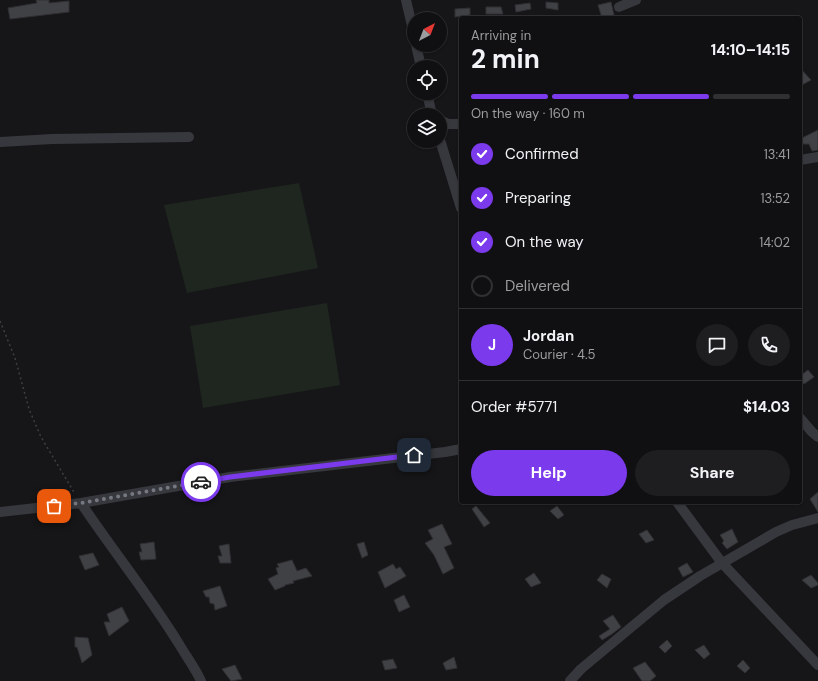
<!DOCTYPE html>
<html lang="en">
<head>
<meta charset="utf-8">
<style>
  :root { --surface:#101012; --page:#1e1e20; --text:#f1f3f6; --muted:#9c9d9f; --line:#303032; --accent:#7c3aed }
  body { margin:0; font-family:"DM Sans",sans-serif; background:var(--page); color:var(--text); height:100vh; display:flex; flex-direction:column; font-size:15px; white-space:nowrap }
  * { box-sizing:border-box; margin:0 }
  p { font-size:13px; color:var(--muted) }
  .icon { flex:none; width:22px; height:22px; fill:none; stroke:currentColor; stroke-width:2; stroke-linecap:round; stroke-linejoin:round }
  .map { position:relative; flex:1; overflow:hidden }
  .details { position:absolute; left:459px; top:16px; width:343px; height:488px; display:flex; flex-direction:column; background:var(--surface); border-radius:4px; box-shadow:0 1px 3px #0004,0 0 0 1px var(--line) }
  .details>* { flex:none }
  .needle { width:26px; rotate:42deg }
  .tools { position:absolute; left:407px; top:12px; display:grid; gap:8px }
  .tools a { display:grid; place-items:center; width:40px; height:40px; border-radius:50%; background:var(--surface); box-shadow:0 1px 3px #0004,0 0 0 1px var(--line); font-size:20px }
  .pin { position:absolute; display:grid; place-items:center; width:34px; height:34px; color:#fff; margin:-17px; border-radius:8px; box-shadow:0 2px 6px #0006 }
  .courier { position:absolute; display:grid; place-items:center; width:40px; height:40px; margin:-20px; border:3px solid #7c3aed; border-radius:50%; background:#fff; color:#222; box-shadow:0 1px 5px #0007 }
  .summary em { font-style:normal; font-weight:700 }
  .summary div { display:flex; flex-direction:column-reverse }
  .summary { display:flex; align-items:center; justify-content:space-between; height:68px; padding:0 12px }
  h1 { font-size:26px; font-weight:700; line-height:30px }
  .bar { display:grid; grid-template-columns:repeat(4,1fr); gap:6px 4px; align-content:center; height:48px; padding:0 12px }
  .bar i { height:5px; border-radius:3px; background:var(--line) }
  .bar .selected { background:var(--accent) }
  .bar p { grid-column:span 4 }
  .line { display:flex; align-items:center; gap:10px; padding:0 12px; border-top:1px solid var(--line) }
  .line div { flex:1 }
  .round { display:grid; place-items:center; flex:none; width:42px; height:42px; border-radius:21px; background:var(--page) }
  ol { padding:0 12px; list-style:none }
  li { display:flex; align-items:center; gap:12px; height:44px }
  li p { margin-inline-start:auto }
  li .icon { padding:4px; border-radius:50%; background:var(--accent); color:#fff; stroke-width:4 }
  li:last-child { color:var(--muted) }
  li i { width:22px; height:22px; border:2px solid var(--line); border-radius:50% }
  .cta { display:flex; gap:8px; margin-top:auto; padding:8px 12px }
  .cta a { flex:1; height:46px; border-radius:24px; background:var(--accent); color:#fff; font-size:16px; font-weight:700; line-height:46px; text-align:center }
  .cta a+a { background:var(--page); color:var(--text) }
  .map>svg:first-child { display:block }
</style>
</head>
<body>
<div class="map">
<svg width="818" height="681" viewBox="0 0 818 681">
  <rect width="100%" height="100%" fill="#161618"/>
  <path fill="#1e261f" d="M299,183L318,268L187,293L164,205Z
    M327,303L340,385L203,408L190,326Z"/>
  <path fill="#404145" stroke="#303034" d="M36,0H49V3L69,1V12L10,19L8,8L37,3Z
    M546,2L558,3V10L546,8Z
    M611,2L614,15L602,18L598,5Z
    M530,3L531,9L516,12L515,5Z
    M486,7H501L503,14H486Z
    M470,8V15L455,17V9Z
    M800,68L811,80L800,86Z
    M818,130V150L812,151L809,144H803L800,139Z
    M808,370L814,377L804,384L800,379V376Z
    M818,492V512L810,499Z
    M476,506L490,523L484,527L472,509Z
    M557,506L564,515L558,519L550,511Z
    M442,524L452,544L444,547L454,568L443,574L434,555L425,543L433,539L428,530Z
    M732,529L738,542L727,549L722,543L724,541L720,535Z
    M647,530L654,540L646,543L639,534Z
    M154,542L156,559L141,560L139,552H142L140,544Z
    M364,542L368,555L362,558L357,544Z
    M229,544L231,563H220L218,556H222L219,546Z
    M93,553L99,565L85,570L79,556Z
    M292,560L297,571L306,568L312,576L293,581L294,583L285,585V586L275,590L268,579L278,574L276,568L279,567L277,564Z
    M687,563L693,572L683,577L678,568Z
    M393,564L396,569L400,567L406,576L385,588L378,572Z
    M534,573L541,583L531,587L525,579Z
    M602,574L611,579L607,588L597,580Z
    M811,575L818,583V585L811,588L802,580Z
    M220,586L227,606L215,610L214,604L210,603L209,597H206L203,591Z
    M404,595L410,607L399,612L394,600Z
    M122,607L129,621L109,636L104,622H110L107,614Z
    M613,615L621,627L612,634L602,640L599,636L610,629L603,621Z
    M75,637L88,638L92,655L82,663L77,647H75Z
    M667,640L672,646L665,653L659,647Z
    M704,645L710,654L704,659L695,650Z
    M454,657L457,668L446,670L443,663Z
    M393,659L397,668L385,670L382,661Z
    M743,660L750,668L745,673L737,666Z
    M645,662L656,676L650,681H642L633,668Z
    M235,665L242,679L231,681L222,669Z"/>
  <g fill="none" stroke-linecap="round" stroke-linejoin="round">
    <path stroke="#3d3f44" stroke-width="1.5" stroke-dasharray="2 3" stroke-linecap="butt" d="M0,321L15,358L29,409L41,437L75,494"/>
    <path stroke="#37383d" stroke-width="10" d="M406,0L414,34
      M619,7L636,0
      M416,45L421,67
      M427,93L432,115
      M440,120L448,124H461
      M440,140L461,208
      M0,142L52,139L189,137
      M800,160L818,157
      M800,418L812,432L818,437
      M677,502L722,563L818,665
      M81,503C113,551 149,595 179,644C186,656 195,668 201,681
      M0,512L81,503L230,477L445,452L461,449
      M570,681L581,669L664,600L700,576L776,532L792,525L818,518"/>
  </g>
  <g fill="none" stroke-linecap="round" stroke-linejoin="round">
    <path stroke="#757880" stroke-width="4" stroke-dasharray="0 7.2" d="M54,506L81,503L201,482"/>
    <path stroke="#7c3aed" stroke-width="5" d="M201,482L230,477L414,455"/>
  </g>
</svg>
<div class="tools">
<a><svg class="needle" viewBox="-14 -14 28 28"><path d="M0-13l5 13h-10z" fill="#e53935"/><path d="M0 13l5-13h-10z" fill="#9c9d9f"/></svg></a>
<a><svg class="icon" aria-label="locate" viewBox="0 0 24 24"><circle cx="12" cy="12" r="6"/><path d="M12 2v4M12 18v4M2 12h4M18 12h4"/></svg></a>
<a><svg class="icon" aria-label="layers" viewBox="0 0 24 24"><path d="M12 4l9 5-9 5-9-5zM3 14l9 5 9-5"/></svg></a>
</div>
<div class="pin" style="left:54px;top:506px;background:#ea580c"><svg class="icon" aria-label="bag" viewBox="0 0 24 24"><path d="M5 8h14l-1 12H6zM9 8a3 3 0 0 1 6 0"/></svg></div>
<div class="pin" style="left:414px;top:455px;background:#1f2937"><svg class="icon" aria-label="home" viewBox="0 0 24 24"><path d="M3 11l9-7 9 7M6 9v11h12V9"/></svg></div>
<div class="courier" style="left:201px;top:482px"><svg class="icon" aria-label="car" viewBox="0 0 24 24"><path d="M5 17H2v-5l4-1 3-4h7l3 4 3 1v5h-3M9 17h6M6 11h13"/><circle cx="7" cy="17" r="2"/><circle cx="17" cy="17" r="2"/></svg></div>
<section class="details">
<div class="summary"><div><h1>2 min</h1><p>Arriving in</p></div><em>14:10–14:15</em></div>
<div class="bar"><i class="selected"></i><i class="selected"></i><i class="selected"></i><i></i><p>On the way · 160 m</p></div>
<ol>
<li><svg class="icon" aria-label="check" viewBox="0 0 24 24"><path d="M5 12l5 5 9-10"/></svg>Confirmed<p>13:41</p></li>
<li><svg class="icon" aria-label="check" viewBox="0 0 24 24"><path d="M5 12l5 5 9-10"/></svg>Preparing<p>13:52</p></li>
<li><svg class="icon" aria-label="check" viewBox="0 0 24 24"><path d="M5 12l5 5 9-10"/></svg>On the way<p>14:02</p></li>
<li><i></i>Delivered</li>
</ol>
<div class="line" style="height:72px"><b class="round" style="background:var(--accent);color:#fff">J</b><div><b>Jordan</b><p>Courier · 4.5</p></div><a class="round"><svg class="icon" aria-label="chat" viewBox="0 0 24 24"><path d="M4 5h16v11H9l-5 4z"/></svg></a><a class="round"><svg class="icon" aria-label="phone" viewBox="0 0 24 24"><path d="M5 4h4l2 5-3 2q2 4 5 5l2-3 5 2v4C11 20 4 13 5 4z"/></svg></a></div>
<div class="line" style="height:52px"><div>Order #5771</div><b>$14.03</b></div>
<div class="cta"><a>Help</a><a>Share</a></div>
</section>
</div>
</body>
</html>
